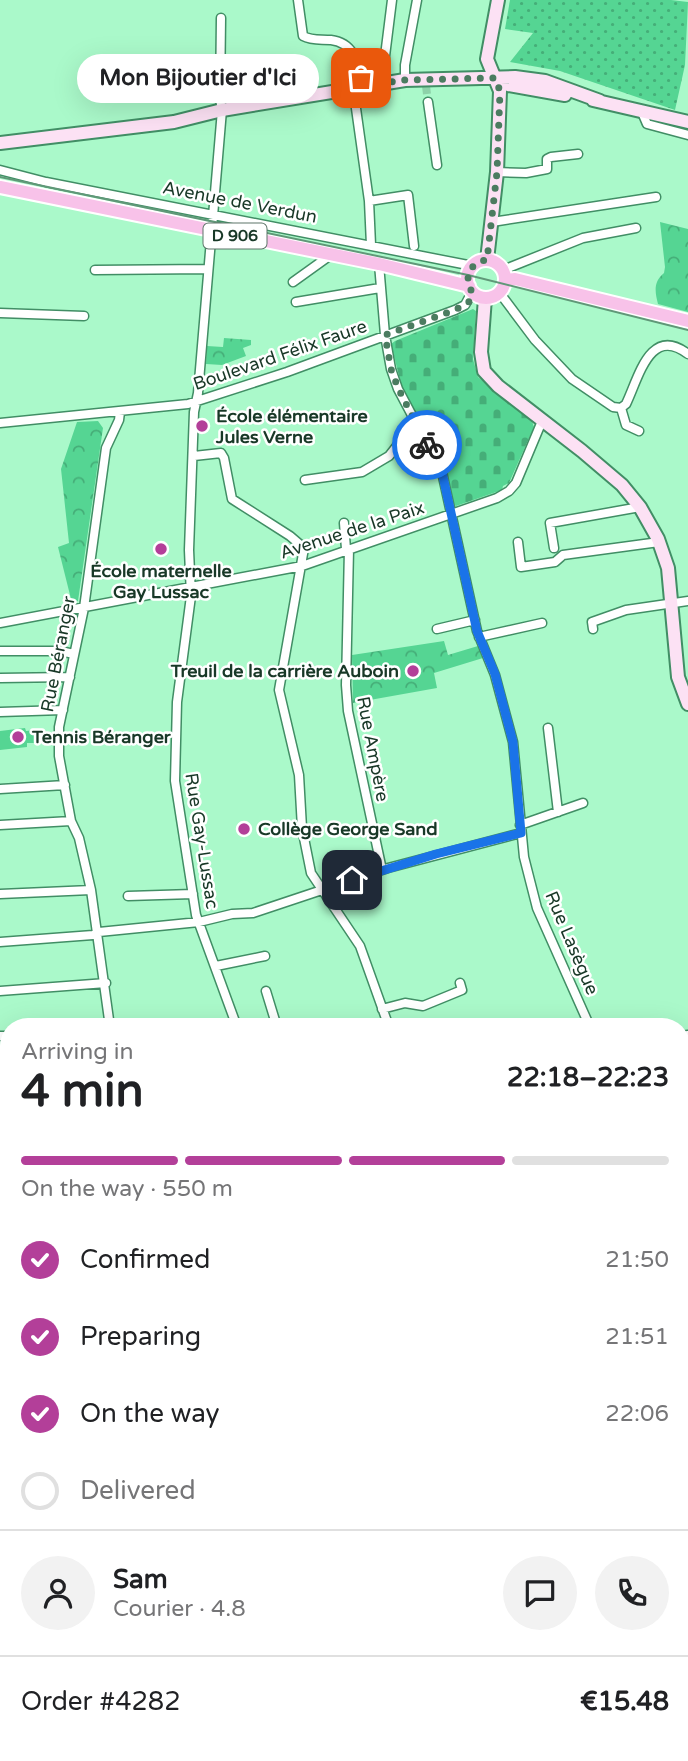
<!DOCTYPE html>
<html lang="en">
<head>
<meta charset="utf-8">
<style>
  :root { --surface:#fff; --page:#f2f2f2; --text:#202124; --muted:#757577; --line:#e0e0e0; --accent:#b33f99 }
  body { margin:0; font-family:"Varela Round",sans-serif; background:var(--page); color:var(--text); height:100vh; display:flex; flex-direction:column; font-size:26px; white-space:nowrap }
  * { box-sizing:border-box; margin:0 }
  p { font-size:23px; color:var(--muted) }
  .icon { flex:none; width:38px; height:38px; fill:none; stroke:currentColor; stroke-width:2; stroke-linecap:round; stroke-linejoin:round }
  .map { position:relative; flex:1; overflow:hidden }
  .drawer { position:absolute; left:0px; top:1018px; width:690px; height:744px; display:flex; flex-direction:column; background:var(--surface); border-radius:28px 28px 0 0; box-shadow:0 7px 28px #0002 }
  .drawer>* { flex:none }
  .pin { position:absolute; display:grid; place-items:center; width:60px; height:60px; color:#fff; margin:-30px; border-radius:14px; box-shadow:0 4px 10px #0006 }
  .courier { position:absolute; display:grid; place-items:center; width:70px; height:70px; margin:-35px; border:5px solid #1a73e8; border-radius:50%; background:#fff; color:#222; box-shadow:0 2px 9px #0007 }
  .bubble { position:absolute; height:49px; border-radius:24px; background:var(--surface); box-shadow:0 7px 28px #0002; font-size:23px; font-weight:800; line-height:49px; text-align:center }
  .headline em { font-style:normal; font-weight:800 }
  .headline div { display:flex; flex-direction:column-reverse }
  .headline { display:flex; align-items:center; justify-content:space-between; height:119px; padding:0 21px }
  h1 { font-size:46px; font-weight:800; line-height:52px }
  .bar { display:grid; grid-template-columns:repeat(4,1fr); gap:10px 7px; align-content:center; height:84px; padding:0 21px }
  .bar i { height:9px; border-radius:5px; background:var(--line) }
  .bar .selected { background:var(--accent) }
  .bar p { grid-column:span 4 }
  .line { display:flex; align-items:center; gap:18px; padding:0 21px; border-top:2px solid var(--line) }
  .line div { flex:1 }
  .round { display:grid; place-items:center; flex:none; width:74px; height:74px; border-radius:37px; background:var(--page) }
  ol { padding:0 21px; list-style:none }
  li { display:flex; align-items:center; gap:21px; height:77px }
  li p { margin-inline-start:auto }
  li .icon { padding:7px; border-radius:50%; background:var(--accent); color:#fff; stroke-width:4 }
  li:last-child { color:var(--muted) }
  li i { width:38px; height:38px; border:4px solid var(--line); border-radius:50% }
  .map>svg:first-child { display:block }
</style>
</head>
<body>
<div class="map">
<svg width="688" height="1761" viewBox="0 0 688 1761">
  <defs>
    <pattern id="grass-dots" width="8" height="8" patternUnits="userSpaceOnUse" patternTransform="scale(1.75)"><rect width="8" height="8" fill="#55d593"/><path d="M2 2h.1M6 6h.1" fill="none" stroke="#45ae78" stroke-width="1.8" stroke-linecap="round"/></pattern>
    <pattern id="forest-crowns" width="20" height="18" patternUnits="userSpaceOnUse" patternTransform="scale(1.75)"><rect width="20" height="18" fill="#55d593"/><path d="M2 6a3 3 0 1 1 6 0M12 15a3 3 0 1 1 6 0" fill="none" stroke="#45ae78"/></pattern>
    <pattern id="cemetery-stones" width="16" height="16" patternUnits="userSpaceOnUse" patternTransform="scale(1.75)"><rect width="16" height="16" fill="#55d593"/><path d="M2 7V4a2 2 0 0 1 4 0v3zM10 15v-3a2 2 0 0 1 4 0v3z" fill="#45ae78"/></pattern>
  </defs>
  <rect width="100%" height="100%" fill="#aaf9ca"/>
  <path fill="url(#grass-dots)" d="M510,0H671L688,2L685,65L675,110L560,71L510,62L533,33L505,29Z"/>
  <path fill="url(#forest-crowns)" d="M660,222L688,229V312L658,304C655,292 653,282 664,273L665,267Z
    M224,338L251,340V345L243,348L246,356L222,365L206,364L207,346L223,347Z
    M98,421L103,428L78,601L72,603L58,547L69,543L61,469L77,422Z
    M444,641L448,655L478,646L483,658L434,673L437,688L353,703L352,655Z"/>
  <path fill="url(#cemetery-stones)" d="M473,309L476,311L473,359L478,377L532,421L534,427L509,483L503,486L502,490L456,506L452,504L402,388L391,344L395,341Z"/>
  <path fill="#55d593" d="M25,728L26,731L35,730L36,743H27V747L0,750V731Z"/>
  <g fill="none" stroke-linecap="round" stroke-linejoin="round">
    <path stroke="#8dd2a9" stroke-width="8" stroke-dasharray="8 4" stroke-linecap="butt" d="M426,86L428,102"/>
    <g stroke="#418e65" stroke-width="11">
      <path id="street" d="M298,0L303,36C312,41 321,39 331,40C356,43 358,66 363,86
        M221,18L220,99L222,110L198,393L194,412L189,550L191,596L177,702L175,781L196,915L237,1027
        M405,80V65L417,0
        M385,83V56L392,0
        M353,87L369,201L371,245
        M428,102L437,165
        M641,110L647,124L688,135
        M0,170L46,182L473,266
        M497,172L526,173L547,169V159L551,157L578,154
        M369,201L408,195L414,246
        M492,222L656,197
        M379,264L385,335L391,369L398,389L442,472L477,631L495,675L513,742L524,857L537,908L590,1027
        M95,270L208,269
        M503,270L583,238L636,228
        M293,282L332,254
        M499,292L535,340L572,379L613,407L621,408
        M296,302L380,288
        M0,313L84,316
        M621,408L626,404C639,377 650,325 688,354
        M621,408L626,425L639,431
        M0,423L188,404L287,372L455,310L465,305L472,292
        M194,456L221,453L224,458L232,499L290,536L304,548L279,690L299,775L302,828L311,873L360,946L389,1027
        M305,480L362,472L389,456L415,423
        M344,523L346,549
        M518,542L521,567L555,562L563,555L659,542
        M554,548L550,523L640,507
        M349,549L346,685L348,711L382,870
        M0,623L302,566L497,498L509,491L516,483L542,421
        M437,629L475,620
        M593,629L592,622L626,610L688,601
        M479,637L542,623
        M0,651H60L74,654
        M0,678L70,677
        M0,712L63,710
        M548,728L558,812
        M0,789L65,785
        M0,825L71,821
        M520,825L583,803
        M0,894L91,890
        M128,896L193,894
        M0,942L93,935L99,932L199,922L232,914L253,913L388,868L521,833
        M216,966L265,956
        M0,991L106,983
        M266,991L277,1027
        M382,1009L405,1003L423,1006L462,990L460,983
        M89,1027L110,1025
        M110,1027L91,890L79,838L71,821L59,756V727L84,608L106,448L119,420L120,412
        M0,1036H9
        M681,1036L688,1035
        M0,1146H9
        M0,1174L9,1226
        M681,1175L688,1174
        M681,1282L688,1281
        M0,1319L9,1380
        M681,1382L688,1378
        M0,1396L9,1394
        M0,1531L9,1530
        M681,1679L688,1703
        M0,1744L6,1761
        M236,1754L238,1761
        M328,1754L330,1761
        M648,1754L650,1761"/>
    </g>
    <g stroke="#418e65" stroke-width="16">
      <path id="secondary" d="M498,80L508,85L565,95
        M593,100L688,122
        M0,143L174,122L222,110L405,80L515,77L545,81L600,101
        M487,260L497,172L500,91L487,59L498,0
        M485,298L481,352L484,371L498,386L582,451L622,485L640,507L658,539L668,568L678,677L688,704
        M681,1541H688
        M681,1667L688,1665
        M0,1672L9,1669
        M402,1761L428,1754"/>
    </g>
    <g stroke="#fff" stroke-width="16">
      <path id="primary" d="M0,187L379,264L469,286
        M467 279a19 19 0 1 1 38 0a19 19 0 1 1-38 0Z
        M505,280L515,279L688,321"/>
    </g>
    <use href="#street" stroke="#fff" stroke-width="8"/>
    <use href="#secondary" stroke="#fce1f4" stroke-width="12"/>
    <use href="#primary" stroke="#f8c2e9" stroke-width="12"/>
    <path stroke="#609878" stroke-width="2" d="M0,177L468,275L688,330"/>
  </g>
  <g fill="none" stroke-linecap="round" stroke-linejoin="round">
    <path stroke="#4b7c60" stroke-width="7" stroke-dasharray="0 12.6" d="M361,78L363,86L405,80L495,78L500,91L497,172L487,260C470,262 463,277 472,292L470,301L455,310L385,335L391,369L398,388L427,445"/>
    <path stroke="#1a73e8" stroke-width="9" d="M352,880L436,854L521,833L513,742L495,674L477,631L442,472L427,445"/>
  </g>
  <g fill="#b33f99" stroke="#fff" stroke-width="2.5">
    <circle cx="202" cy="426" r="7"/>
    <circle cx="161" cy="549" r="7"/>
    <circle cx="413" cy="671" r="7"/>
    <circle cx="18" cy="737" r="7"/>
    <circle cx="244" cy="829" r="7"/>
  </g>
  <g text-anchor="middle" dominant-baseline="central" stroke-width="5" stroke-linejoin="round" paint-order="stroke">
    <rect fill="#fff" stroke="#5d7468" stroke-width="2" x="203.5" y="223.5" width="63" height="25" rx="5"/>
    <g font-size="16" font-weight="bold" fill="#183827">
      <text x="235" y="236">D 906</text>
    </g>
    <g font-size="18" fill="#183827" stroke="#fff">
      <text transform="translate(240 202) rotate(11)">Avenue de Verdun</text>
      <text transform="translate(280 355) rotate(-19)">Boulevard Félix Faure</text>
      <text transform="translate(352 530) rotate(-18)">Avenue de la Paix</text>
      <text transform="translate(58 654) rotate(-79)">Rue Béranger</text>
      <text transform="translate(373 749) rotate(79)">Rue Ampère</text>
      <text transform="translate(202 841) rotate(81)">Rue Gay-Lussac</text>
      <text transform="translate(572 943) rotate(67)">Rue Lasègue</text>
    </g>
    <g font-size="18" font-weight="bold" fill="#183827" stroke="#fff" text-anchor="start">
      <text x="216" y="416">École élémentaire<tspan x="216" dy="21">Jules Verne</tspan></text>
      <text x="161" y="571" text-anchor="middle">École maternelle<tspan x="161" dy="21">Gay Lussac</tspan></text>
      <text x="399" y="671" text-anchor="end">Treuil de la carrière Auboin</text>
      <text x="32" y="737">Tennis Béranger</text>
      <text x="258" y="829">Collège George Sand</text>
    </g>
  </g>
</svg>
<div class="pin" style="left:361px;top:78px;background:#ea580c"><svg class="icon" aria-label="bag" viewBox="0 0 24 24"><path d="M5 8h14l-1 12H6zM9 8a3 3 0 0 1 6 0"/></svg></div>
<div class="pin" style="left:352px;top:880px;background:#1f2937"><svg class="icon" aria-label="home" viewBox="0 0 24 24"><path d="M3 11l9-7 9 7M6 9v11h12V9"/></svg></div>
<div class="courier" style="left:427px;top:445px"><svg class="icon" aria-label="bike" viewBox="0 0 24 24"><circle cx="6" cy="16" r="4"/><circle cx="18" cy="16" r="4"/><path d="M6 16l4-8h5l3 8M10 8l3 8H6M13 5h3"/></svg></div>
<div class="bubble" style="left:77px;top:54px;width:242px">Mon Bijoutier d'Ici</div>
<section class="drawer">
<div class="headline"><div><h1>4 min</h1><p>Arriving in</p></div><em>22:18–22:23</em></div>
<div class="bar"><i class="selected"></i><i class="selected"></i><i class="selected"></i><i></i><p>On the way · 550 m</p></div>
<ol>
<li><svg class="icon" aria-label="check" viewBox="0 0 24 24"><path d="M5 12l5 5 9-10"/></svg>Confirmed<p>21:50</p></li>
<li><svg class="icon" aria-label="check" viewBox="0 0 24 24"><path d="M5 12l5 5 9-10"/></svg>Preparing<p>21:51</p></li>
<li><svg class="icon" aria-label="check" viewBox="0 0 24 24"><path d="M5 12l5 5 9-10"/></svg>On the way<p>22:06</p></li>
<li><i></i>Delivered</li>
</ol>
<div class="line" style="height:126px"><a class="round"><svg class="icon" aria-label="person" viewBox="0 0 24 24"><circle cx="12" cy="8" r="4"/><path d="M4 21q1-7 8-7t8 7"/></svg></a><div><b>Sam</b><p>Courier · 4.8</p></div><a class="round"><svg class="icon" aria-label="chat" viewBox="0 0 24 24"><path d="M4 5h16v11H9l-5 4z"/></svg></a><a class="round"><svg class="icon" aria-label="phone" viewBox="0 0 24 24"><path d="M5 4h4l2 5-3 2q2 4 5 5l2-3 5 2v4C11 20 4 13 5 4z"/></svg></a></div>
<div class="line" style="height:91px"><div>Order #4282</div><b>€15.48</b></div>
</section>
</div>
</body>
</html>
